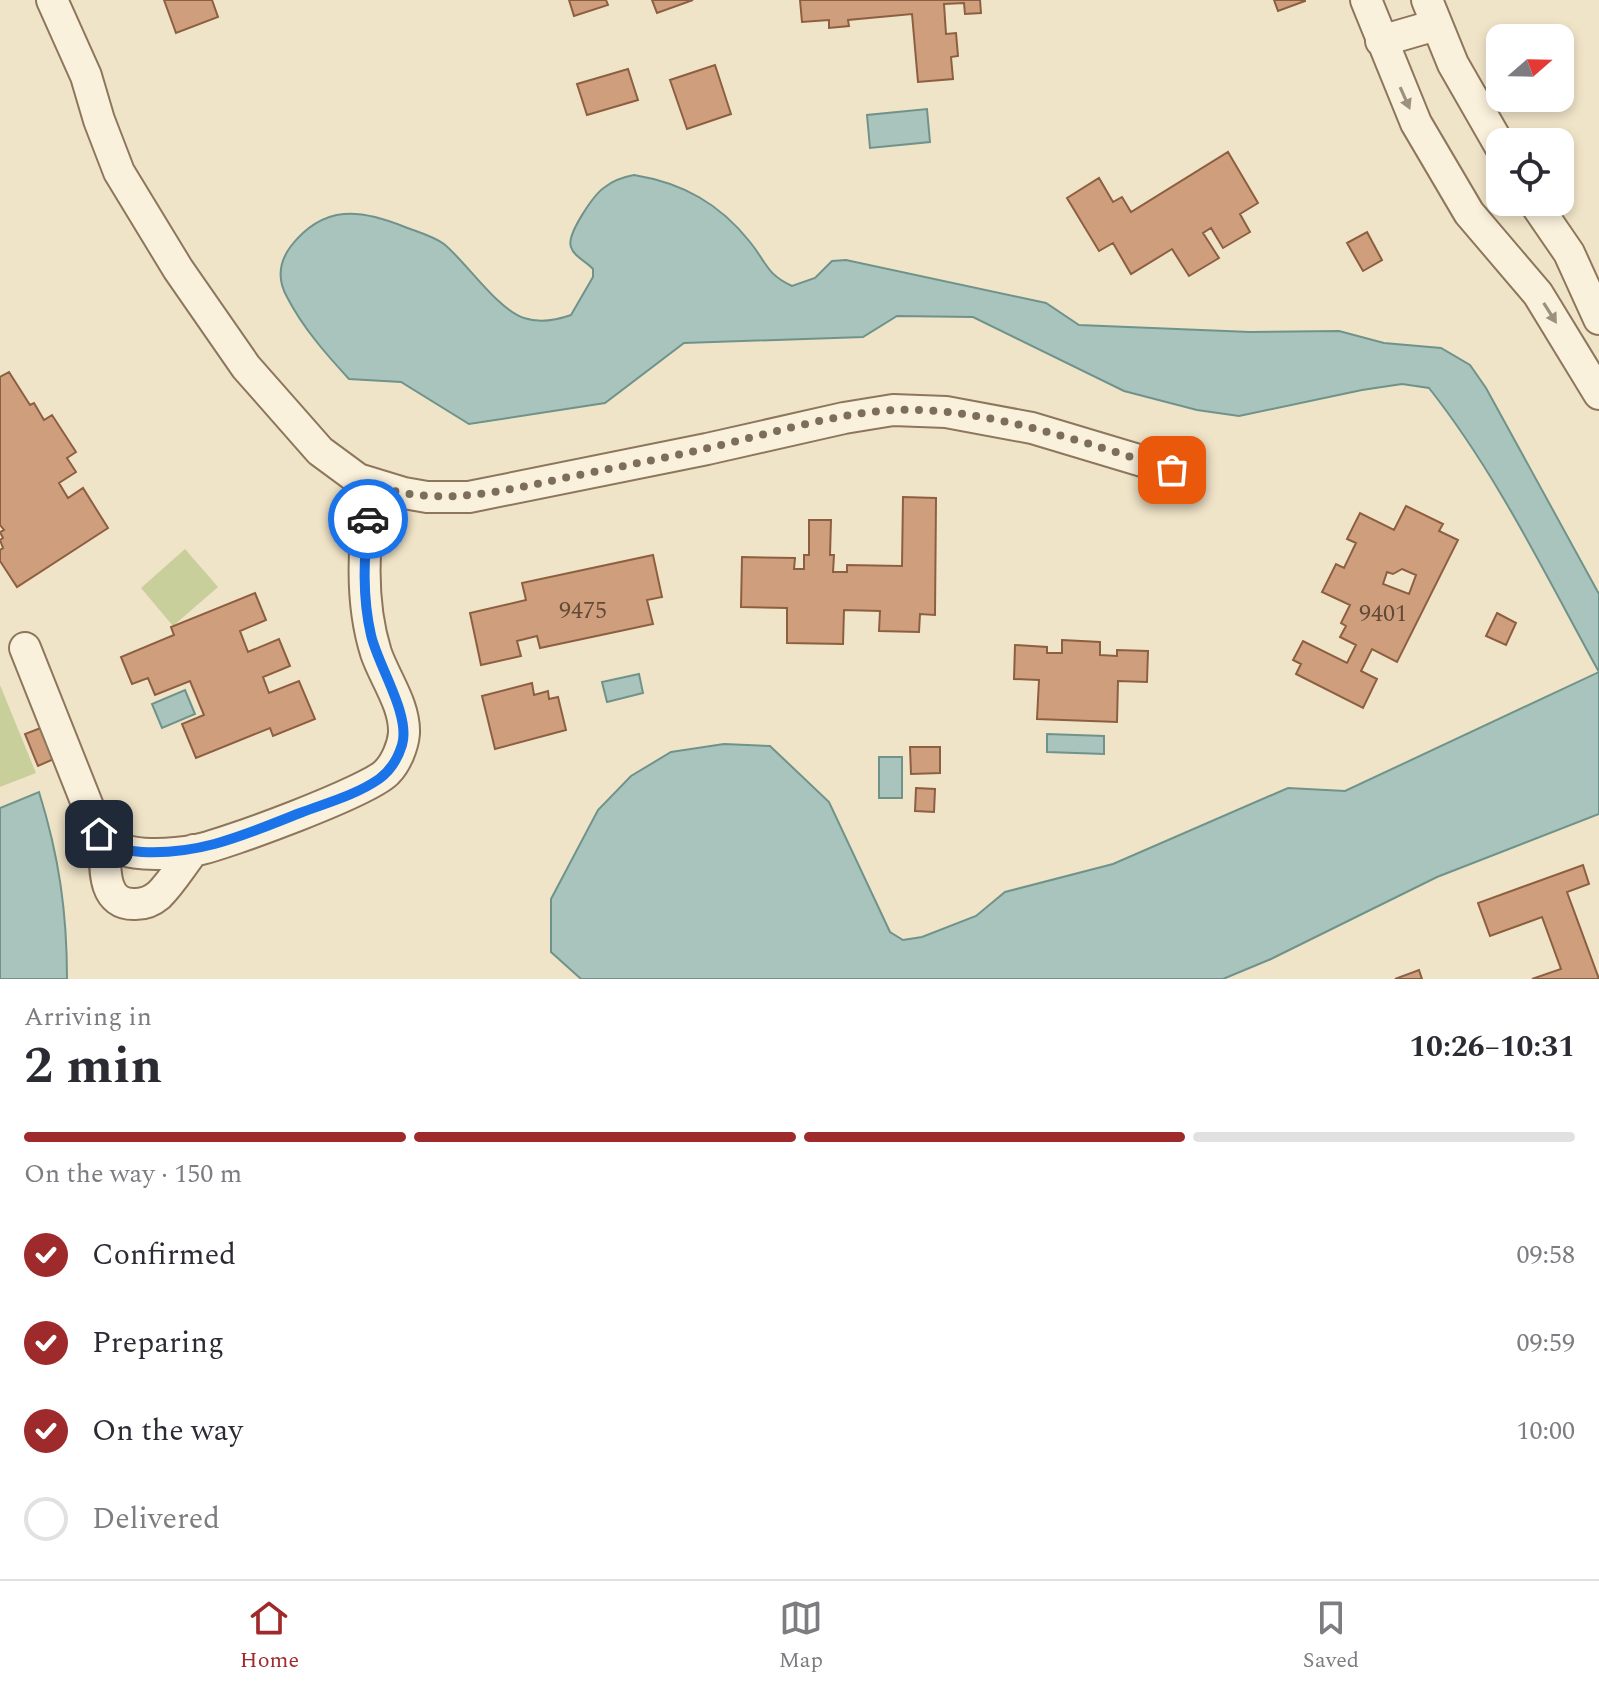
<!DOCTYPE html>
<html lang="en">
<head>
<meta charset="utf-8">
<style>
  :root { --surface:#fff; --page:#f7f7f7; --text:#2b2b33; --muted:#7c7c81; --line:#e1e1e2; --accent:#9e2a2b }
  body { margin:0; font-family:Spectral,serif; background:var(--page); color:var(--text); height:100vh; display:flex; flex-direction:column; font-size:30px; white-space:nowrap }
  * { box-sizing:border-box; margin:0 }
  p { font-size:26px; color:var(--muted) }
  .icon { flex:none; width:44px; height:44px; fill:none; stroke:currentColor; stroke-width:2; stroke-linecap:round; stroke-linejoin:round }
  .map { position:relative; height:979px; overflow:hidden }
  .details { display:flex; flex-direction:column; background:var(--surface); flex:1 }
  .details>* { flex:none }
  .needle { width:52px; rotate:70deg }
  .buttons { position:absolute; left:1486px; top:24px; display:grid; gap:16px }
  .buttons a { display:grid; place-items:center; width:88px; height:88px; border-radius:16px; background:var(--surface); box-shadow:0 4px 12px #0003; font-size:40px }
  .pin { position:absolute; display:grid; place-items:center; width:68px; height:68px; color:#fff; margin:-34px; border-radius:16px; box-shadow:0 4px 12px #0006 }
  .courier { position:absolute; display:grid; place-items:center; width:80px; height:80px; margin:-40px; border:6px solid #1a73e8; border-radius:50%; background:#fff; color:#222; box-shadow:0 2px 10px #0007 }
  .summary em { font-style:normal; font-weight:700 }
  .summary div { display:flex; flex-direction:column-reverse }
  .summary { display:flex; align-items:center; justify-content:space-between; height:136px; padding:0 24px }
  h1 { font-size:52px; font-weight:700; line-height:60px }
  .bar { display:grid; grid-template-columns:repeat(4,1fr); gap:12px 8px; align-content:center; height:96px; padding:0 24px }
  .bar i { height:10px; border-radius:6px; background:var(--line) }
  .bar .on { background:var(--accent) }
  .bar p { grid-column:span 4 }
  ol { padding:0 24px; list-style:none }
  li { display:flex; align-items:center; gap:24px; height:88px }
  li p { margin-inline-start:auto }
  li .icon { padding:8px; border-radius:50%; background:var(--accent); color:#fff; stroke-width:4 }
  li:last-child { color:var(--muted) }
  li i { width:44px; height:44px; border:4px solid var(--line); border-radius:50% }
  .dock { display:flex; justify-content:space-around; align-items:center; height:112px; border-top:2px solid var(--line); background:var(--surface); font-size:22px; color:var(--muted) }
  .dock a { display:grid; justify-items:center; gap:4px }
  .dock .on { color:var(--accent) }
  .map>svg:first-child { display:block }
</style>
</head>
<body>
<div class="map">
<svg width="1599" height="979" viewBox="0 0 1599 979">
  <rect width="100%" height="100%" fill="#f0e4c8"/>
  <path fill="#c9cf9b" d="M185,549L218,587L173,626L141,588Z
    M0,685L36,773L0,787Z"/>
  <path fill="#a9c4bc" stroke="#6f938a" stroke-width="2" d="M927,109L930,142L870,148L867,115Z
    M634,175C683,183 720,204 750,242C767,263 766,274 792,286L815,278L832,261L846,260L1046,303L1079,325L1250,332L1339,331L1384,343L1441,348L1470,365L1486,388L1599,594V672C1546,576 1497,474 1429,388L1402,384L1362,390L1239,416L1197,410L1124,391L973,317L897,316L863,337L684,343L605,403L469,424L401,382L349,379C326,354 303,328 287,297C277,279 279,262 291,246C324,204 361,209 405,227C418,232 433,236 444,244C466,262 498,310 524,318C539,323 557,320 571,315L593,277V269C586,261 574,257 571,247C566,235 594,194 605,187C614,180 623,177 634,175Z
    M1599,672V814L1437,877L1271,959L1223,979H581L551,952V899L598,810L631,776L671,752L724,744L770,746L829,802L890,932L903,940L922,937L976,916L1005,892L1113,864L1288,788L1345,791Z
    M639,674L643,693L607,702L602,682Z
    M185,690L195,714L162,728L152,704Z
    M1047,734L1104,736V754L1047,752Z
    M879,757H902V798H879Z
    M39,792C59,856 67,912 67,979H0V808Z"/>
  <path fill="#cf9f7d" stroke="#8d5f41" stroke-width="2" fill-rule="evenodd" d="M164,0H212L218,17L176,33Z
    M569,0H606L608,5L574,16Z
    M652,0H693L657,13Z
    M800,0H980L981,13L965,14L964,3L944,4L946,34L956,33L958,56L951,57L953,79L918,82L912,14L848,20L849,26L829,28V20L802,22Z
    M1274,0H1305V1L1278,11Z
    M715,65L731,114L687,129L670,80Z
    M628,69L638,100L587,115L577,84Z
    M1228,152L1258,203L1240,214L1250,232L1223,248L1211,228L1203,233L1219,258L1189,276L1172,249L1131,274L1113,243L1099,251L1067,198L1099,178L1113,202L1122,197L1131,212Z
    M1367,232L1382,260L1363,271L1347,243Z
    M9,372L30,405L34,403L44,420L52,415L76,452L67,458L76,472L59,483L68,498L83,488L108,528L17,587L0,561V550L3,548L0,540L3,538L0,532L4,530L0,525V377Z
    M903,497L936,498L935,615L920,614L919,632L879,631L880,611L844,610L843,644L787,643V608L741,607L742,557L795,558L794,569H804V555H809V520H831L830,555H834L833,572H847V565L902,566Z
    M1406,506L1443,524L1439,531L1458,540L1397,662L1372,649L1361,671L1377,679L1363,708L1296,674L1301,664L1293,660L1303,641L1347,663L1356,645L1340,637L1346,626L1341,623L1350,605L1322,592L1336,564L1344,568L1356,543L1347,539L1360,513L1394,530ZM1402,569L1416,575L1409,594L1383,584L1387,572L1393,574Z
    M653,555L662,597L647,600L653,624L540,648L537,636L517,641L521,656L481,665L470,613L526,600L522,583Z
    M255,593L266,620L240,631L248,652L279,639L290,666L263,677L269,693L299,681L315,719L273,736L270,728L196,758L182,724L204,715L190,681L155,695L148,678L132,684L121,657L174,635L171,627Z
    M1497,613L1516,623L1506,645L1486,636Z
    M1062,640L1100,642V655L1117,656V650L1148,651L1147,682L1118,681L1117,722L1037,719L1039,680L1014,679L1015,645L1047,647V653H1062Z
    M532,683L534,695L548,691L549,699L558,697L566,730L495,749L482,696Z
    M43,727L56,758L38,766L25,734Z
    M910,747H940V773L911,774Z
    M916,788L935,789L934,812L915,811Z
    M1583,865L1589,884L1567,892L1599,979H1532L1561,969L1542,917L1490,936L1478,903Z
    M1419,970L1422,979H1395Z"/>
  <g fill="none" stroke-linecap="round" stroke-linejoin="round">
    <g stroke="#8d765c" stroke-width="34">
      <path id="street" d="M52,0L86,76L99,120L119,172L178,269L246,367L320,451L358,479L404,493L427,497H469L707,449L844,418L893,410L946,412L1032,428L1172,470
        M1366,0L1416,123L1469,213L1538,294L1599,394
        M1427,0L1453,64L1500,146
        M1381,41L1436,25
        M1534,202L1569,253L1599,319
        M25,648L99,834C116,860 170,855 197,850C226,844 370,791 387,772C396,763 403,746 404,733C405,705 385,679 376,653C359,599 363,540 373,485
        M105,841C105,865 101,906 136,904C145,904 152,901 159,895C172,882 182,865 194,850"/>
    </g>
    <use href="#street" stroke="#faf1dc" stroke-width="30"/>
  </g>
  <defs><path id="oneway-solid" d="M-6-.8H1V-3.2L6.5 0L1 3.2V.8H-6Z" transform="scale(2)"/></defs>
  <g fill="#9c907e">
    <use href="#oneway-solid" transform="translate(1405 98) rotate(66)"/>
    <use href="#oneway-solid" transform="translate(1550 313) rotate(58)"/>
  </g>
  <g fill="none" stroke-linecap="round" stroke-linejoin="round">
    <path stroke="#7c6e5b" stroke-width="8" stroke-dasharray="0 14.4" d="M368,519L373,485C440,508 503,491 569,477C623,466 676,456 729,443C783,430 840,413 895,410C983,406 1089,444 1172,470"/>
    <path stroke="#1a73e8" stroke-width="10" d="M99,834C108,848 126,851 142,852C202,855 246,834 300,813C326,803 356,795 379,779C390,771 398,758 402,745C411,715 378,666 371,635C362,596 364,558 368,519"/>
  </g>
  <g text-anchor="middle" dominant-baseline="central" stroke-width="7" stroke-linejoin="round" paint-order="stroke">
    <g font-size="24" fill="#624a37">
      <text x="583" y="611">9475</text>
      <text x="1383" y="614">9401</text>
    </g>
  </g>
</svg>
<div class="buttons">
<a><svg class="needle" viewBox="-14 -14 28 28"><path d="M0-13l5 13h-10z" fill="#e53935"/><path d="M0 13l5-13h-10z" fill="#7c7c81"/></svg></a>
<a><svg class="icon" aria-label="locate" viewBox="0 0 24 24"><circle cx="12" cy="12" r="6"/><path d="M12 2v4M12 18v4M2 12h4M18 12h4"/></svg></a>
</div>
<div class="pin" style="left:1172px;top:470px;background:#ea580c"><svg class="icon" aria-label="bag" viewBox="0 0 24 24"><path d="M5 8h14l-1 12H6zM9 8a3 3 0 0 1 6 0"/></svg></div>
<div class="pin" style="left:99px;top:834px;background:#1f2937"><svg class="icon" aria-label="home" viewBox="0 0 24 24"><path d="M3 11l9-7 9 7M6 9v11h12V9"/></svg></div>
<div class="courier" style="left:368px;top:519px"><svg class="icon" aria-label="car" viewBox="0 0 24 24"><path d="M5 17H2v-5l4-1 3-4h7l3 4 3 1v5h-3M9 17h6M6 11h13"/><circle cx="7" cy="17" r="2"/><circle cx="17" cy="17" r="2"/></svg></div>
</div>
<section class="details">
<div class="summary"><div><h1>2 min</h1><p>Arriving in</p></div><em>10:26–10:31</em></div>
<div class="bar"><i class="on"></i><i class="on"></i><i class="on"></i><i></i><p>On the way · 150 m</p></div>
<ol>
<li><svg class="icon" aria-label="check" viewBox="0 0 24 24"><path d="M5 12l5 5 9-10"/></svg>Confirmed<p>09:58</p></li>
<li><svg class="icon" aria-label="check" viewBox="0 0 24 24"><path d="M5 12l5 5 9-10"/></svg>Preparing<p>09:59</p></li>
<li><svg class="icon" aria-label="check" viewBox="0 0 24 24"><path d="M5 12l5 5 9-10"/></svg>On the way<p>10:00</p></li>
<li><i></i>Delivered</li>
</ol>
</section>
<nav class="dock">
<a class="on"><svg class="icon" aria-label="home" viewBox="0 0 24 24"><path d="M3 11l9-7 9 7M6 9v11h12V9"/></svg>Home</a>
<a><svg class="icon" aria-label="map" viewBox="0 0 24 24"><path d="M3 6l6-2 6 2 6-2v14l-6 2-6-2-6 2zM9 4v14M15 6v14"/></svg>Map</a>
<a><svg class="icon" aria-label="saved" viewBox="0 0 24 24"><path d="M7 4h10v16l-5-4-5 4z"/></svg>Saved</a>
</nav>
</body>
</html>
